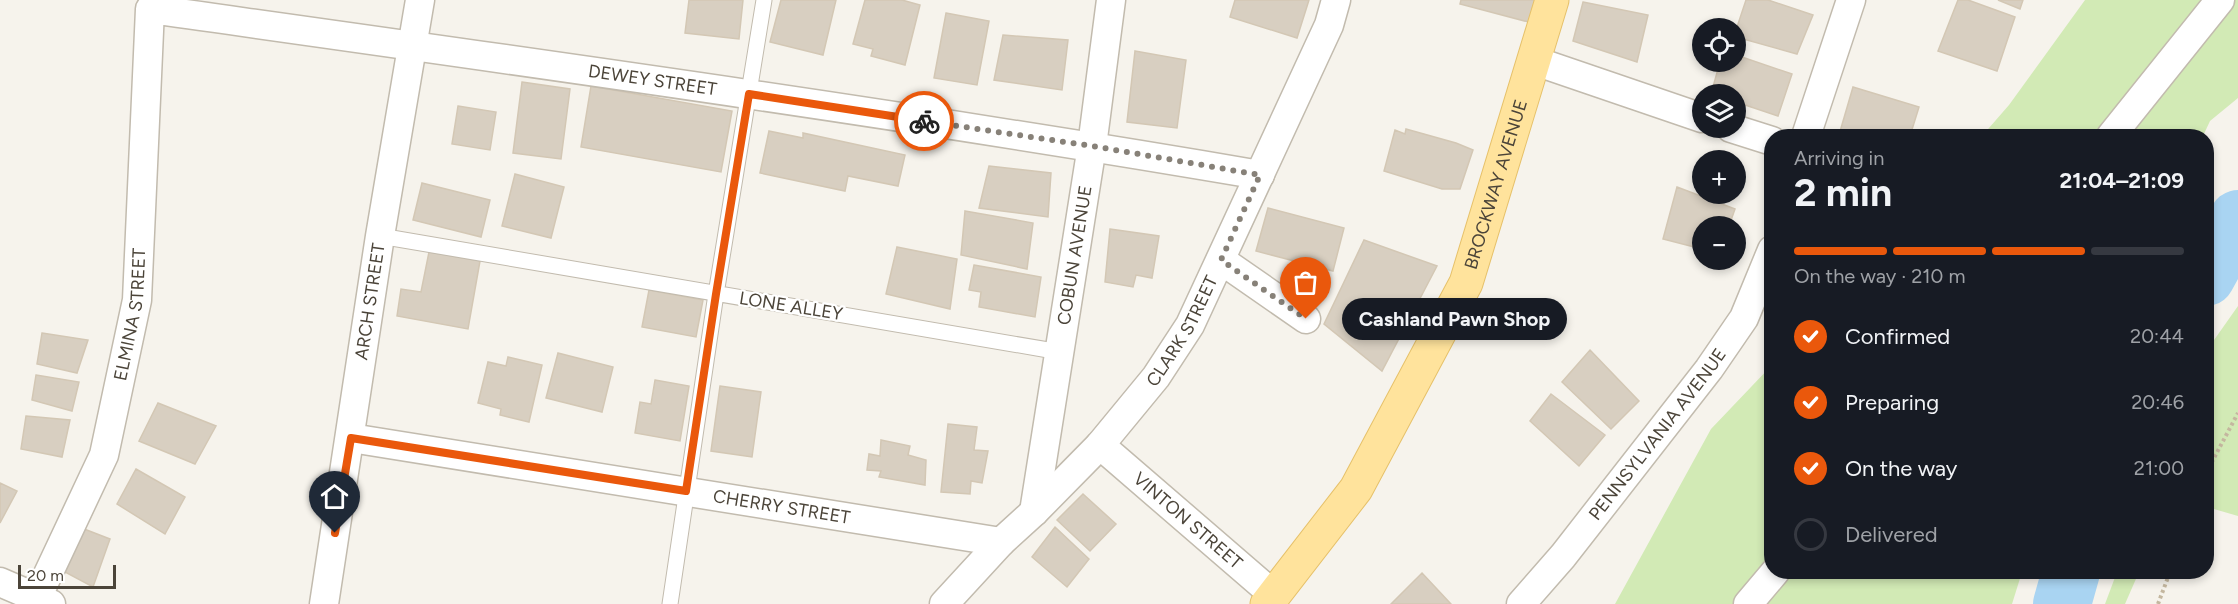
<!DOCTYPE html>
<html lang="en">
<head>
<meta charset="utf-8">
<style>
  :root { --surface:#171b24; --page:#242831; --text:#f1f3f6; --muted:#9ea1a6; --line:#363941; --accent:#ea580c }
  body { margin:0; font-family:Figtree,sans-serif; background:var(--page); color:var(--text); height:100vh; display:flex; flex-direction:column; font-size:22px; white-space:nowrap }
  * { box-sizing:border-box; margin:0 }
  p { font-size:20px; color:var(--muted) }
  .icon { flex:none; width:33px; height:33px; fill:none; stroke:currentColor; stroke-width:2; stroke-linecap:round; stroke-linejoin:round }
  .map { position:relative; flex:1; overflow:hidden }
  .drawer { position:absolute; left:1764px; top:129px; width:450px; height:450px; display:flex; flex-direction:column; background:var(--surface); border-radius:24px; box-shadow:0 3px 9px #0003 }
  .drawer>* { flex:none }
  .fabs { position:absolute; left:1692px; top:18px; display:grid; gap:12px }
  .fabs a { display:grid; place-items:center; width:54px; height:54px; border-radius:50%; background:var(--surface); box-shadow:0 3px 9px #0003; font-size:30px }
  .scale { position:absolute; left:18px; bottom:15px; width:98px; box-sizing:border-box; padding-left:6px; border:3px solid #4b4439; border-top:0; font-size:16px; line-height:21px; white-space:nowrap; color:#4b4439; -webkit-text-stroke:4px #fff; paint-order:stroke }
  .pin { position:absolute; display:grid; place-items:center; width:51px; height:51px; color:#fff; margin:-62px -26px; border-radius:50% 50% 50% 0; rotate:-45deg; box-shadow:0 0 6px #0007 }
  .pin .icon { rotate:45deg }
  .courier { position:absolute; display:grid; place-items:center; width:60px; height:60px; margin:-30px; border:4px solid #ea580c; border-radius:50%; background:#fff; color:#222; box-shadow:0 2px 8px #0007 }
  .bubble { position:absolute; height:42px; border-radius:21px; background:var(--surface); box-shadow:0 3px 9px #0003; font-size:20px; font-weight:700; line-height:42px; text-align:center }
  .summary em { font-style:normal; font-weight:700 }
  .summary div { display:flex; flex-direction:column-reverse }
  .summary { display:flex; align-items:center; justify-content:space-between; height:102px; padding:0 30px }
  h1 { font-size:39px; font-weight:700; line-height:45px }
  .bar { display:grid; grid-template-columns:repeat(4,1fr); gap:9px 6px; align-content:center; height:72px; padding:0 30px }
  .bar i { height:8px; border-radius:4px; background:var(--line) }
  .bar .active { background:var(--accent) }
  .bar p { grid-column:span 4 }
  ol { padding:0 30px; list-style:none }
  li { display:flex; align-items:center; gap:18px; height:66px }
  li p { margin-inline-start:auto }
  li .icon { padding:6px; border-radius:50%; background:var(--accent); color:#fff; stroke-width:4 }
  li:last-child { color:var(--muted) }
  li i { width:33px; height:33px; border:3px solid var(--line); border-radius:50% }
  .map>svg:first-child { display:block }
</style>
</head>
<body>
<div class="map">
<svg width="2238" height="604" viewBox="0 0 2238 604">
  <rect width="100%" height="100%" fill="#f6f3ec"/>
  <path fill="#d2eab5" d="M2085,0H2238V98L2210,121L2203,136H1982L2009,105Z
    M2238,306V516L2207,507V350Z
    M1771,366L1772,572H2022L2012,604H1615L1711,429Z
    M2117,572H2139L2125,604H2105Z"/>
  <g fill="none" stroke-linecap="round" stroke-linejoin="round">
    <path stroke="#a9d4f2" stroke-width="58" d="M2206,277L2238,219
      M2062,604L2071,572"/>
  </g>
  <path fill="#d8cfc1" stroke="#d3c7b4" stroke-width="1.5" d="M689,0H743L739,39L685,33Z
    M781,0H836L823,55L770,42Z
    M865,0H902L920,5L905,65L871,56L873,49L853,44Z
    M1235,0H1309L1297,38L1230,17Z
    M1461,0H1543L1536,24L1460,4Z
    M1746,0H1768L1813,15L1797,54L1736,37V30Z
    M1958,0H1968L2015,17L1997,71L1938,51Z
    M1998,0H2023L2020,9Z
    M1583,2L1648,15L1637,62L1573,41Z
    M946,13L989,21L977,85L934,78Z
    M1003,35L1068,40L1062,90L994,80Z
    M1135,51L1186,60L1177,128L1127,122Z
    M1736,55L1792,74L1778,116L1736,102V94H1711L1720,62H1736Z
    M522,82L570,89L561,159L513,153Z
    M591,86L732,111L721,172L581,147Z
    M1853,87L1919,107L1910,136H1845L1839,135Z
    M458,106L496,112L490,150L452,144Z
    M1406,129L1456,143L1473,150L1460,189H1442L1384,171L1395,130L1405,134Z
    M769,131L803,138V133L905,155L898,186L848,176L845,191L760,173Z
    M989,166L1051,173L1048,217L979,208Z
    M515,174L564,187L551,238L502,226Z
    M422,183L490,200L481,237L413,220Z
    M1677,187L1735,209L1729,226H1702V249L1663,239Z
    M1268,208L1344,228L1333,271L1256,251Z
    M965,211L1033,223L1027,269L961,255Z
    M1110,229L1159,236L1152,278L1136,275L1133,287L1105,282Z
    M1364,240L1437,266L1382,371L1324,324Z
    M897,247L957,259L950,309L886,294Z
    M429,252L480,261L468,329L397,316L401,289L421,292Z
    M974,265L1041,277L1035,317L979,307L981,292L969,290Z
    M649,290L703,300L696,337L642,327Z
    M42,333L88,340L77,373L37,364Z
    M1590,350L1639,401L1611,429L1562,382Z
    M558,353L613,367L602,412L546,398Z
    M508,357L542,365L529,422L500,415L501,409L478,403L488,362L506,366Z
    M36,375L79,382L72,411L32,400Z
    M655,380L689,386L680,441L635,433L640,402L651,404Z
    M720,386L761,392L752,457L711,451Z
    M1551,394L1605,435L1579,466L1530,421Z
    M158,403L216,426L195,464L139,441Z
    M26,416L70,420L62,457L21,449Z
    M948,424L977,427L974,450L988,451L982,483L971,481L970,494L941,492Z
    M881,440L910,446L908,455L926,460L925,485L879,477L881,471L867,470L869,454L880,456Z
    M136,469L185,497L165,534L117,504Z
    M0,483L17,491L0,523Z
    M1083,494L1116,524L1090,551L1057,520Z
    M79,527L110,539L93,587L63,571Z
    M1055,527L1089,559L1067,587L1032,557Z
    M1422,573L1451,604H1391Z"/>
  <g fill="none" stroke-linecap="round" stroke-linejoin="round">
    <g stroke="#c2bbae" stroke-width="17">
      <path id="lane" d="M380,236L1060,352
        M670,604L716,294L764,0"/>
    </g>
    <g stroke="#c2bbae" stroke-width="31">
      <g id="street">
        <path d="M1535,61L1702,118"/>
        <path d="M1731,128L1772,141"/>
        <path d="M1806,136L1851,0"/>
        <path d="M2111,136L2220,0"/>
        <path d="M1221,260L1306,319"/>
        <path id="s1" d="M351,438L1001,542"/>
        <path id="s2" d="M1100,445L1275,596"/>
        <path id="s3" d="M1034,512L1092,146L1111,0"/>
        <path d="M0,582L51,604"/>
        <path id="s4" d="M34,604L104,455L137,300L150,9C520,61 891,112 1260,175"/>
        <path id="s5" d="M324,604L380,236L420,0"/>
        <path id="s6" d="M944,604L1001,542L1034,512L1100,445L1156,377L1190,325L1329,25L1336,0"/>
        <path id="s7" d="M1521,604L1563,556L1709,369L1744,318L1772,250"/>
        <path d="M1748,604L1775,572"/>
      </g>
    </g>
    <g stroke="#e6c16a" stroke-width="35">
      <g id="primary">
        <path id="s8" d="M1267,604L1356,489L1466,283L1552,0"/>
      </g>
    </g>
    <path stroke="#c4b79f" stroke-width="4" stroke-dasharray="3 3" stroke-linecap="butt" d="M2206,473L2238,413
      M2158,604L2170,572"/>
    <use href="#lane" stroke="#fff" stroke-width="15"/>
    <use href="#street" stroke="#fff" stroke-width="28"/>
    <use href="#primary" stroke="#ffe39c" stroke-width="33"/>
  </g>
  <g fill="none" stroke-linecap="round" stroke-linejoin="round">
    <path stroke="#878178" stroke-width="6" stroke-dasharray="0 10.8" d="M924,121L1092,146L1260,175L1221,260L1306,319"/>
    <path stroke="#ea580c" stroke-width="8" d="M335,533L351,438L686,491L716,294L749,94L924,121"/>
  </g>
  <g text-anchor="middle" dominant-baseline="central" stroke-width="4.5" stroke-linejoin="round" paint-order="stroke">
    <g font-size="18" fill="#4b4439" stroke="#fff">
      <text stroke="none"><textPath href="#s4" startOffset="1122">DEWEY STREET</textPath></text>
      <text stroke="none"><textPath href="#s8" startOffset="482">BROCKWAY AVENUE</textPath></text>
      <text stroke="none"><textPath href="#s3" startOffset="260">COBUN AVENUE</textPath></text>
      <text stroke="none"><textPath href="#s5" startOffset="306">ARCH STREET</textPath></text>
      <text transform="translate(791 306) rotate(9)">LONE ALLEY</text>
      <text stroke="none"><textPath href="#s4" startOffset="308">ELMINA STREET</textPath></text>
      <text stroke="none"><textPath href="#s6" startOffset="364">CLARK STREET</textPath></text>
      <text stroke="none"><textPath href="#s7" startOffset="218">PENNSYLVANIA AVENUE</textPath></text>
      <text stroke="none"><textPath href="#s1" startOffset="436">CHERRY STREET</textPath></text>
      <text stroke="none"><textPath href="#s2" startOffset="116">VINTON STREET</textPath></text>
    </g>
  </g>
</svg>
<div class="fabs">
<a><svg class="icon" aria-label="locate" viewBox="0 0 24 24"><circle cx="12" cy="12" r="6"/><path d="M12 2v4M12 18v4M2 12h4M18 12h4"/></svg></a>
<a><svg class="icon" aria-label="layers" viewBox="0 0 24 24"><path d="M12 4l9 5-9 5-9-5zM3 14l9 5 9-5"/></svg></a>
<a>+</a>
<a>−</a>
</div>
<div class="scale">20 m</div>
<div class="pin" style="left:1306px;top:319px;background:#ea580c"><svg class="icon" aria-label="bag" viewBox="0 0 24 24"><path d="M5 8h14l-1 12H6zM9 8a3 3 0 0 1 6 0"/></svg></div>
<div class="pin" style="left:335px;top:533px;background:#1f2937"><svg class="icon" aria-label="home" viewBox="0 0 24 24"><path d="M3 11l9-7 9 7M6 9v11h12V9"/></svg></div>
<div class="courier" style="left:924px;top:121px"><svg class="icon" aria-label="bike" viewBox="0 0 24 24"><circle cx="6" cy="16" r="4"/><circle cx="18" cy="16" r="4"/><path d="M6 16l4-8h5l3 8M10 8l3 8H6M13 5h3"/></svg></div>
<div class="bubble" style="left:1342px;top:298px;width:225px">Cashland Pawn Shop</div>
<section class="drawer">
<div class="summary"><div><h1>2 min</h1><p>Arriving in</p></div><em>21:04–21:09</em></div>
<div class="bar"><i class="active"></i><i class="active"></i><i class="active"></i><i></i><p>On the way · 210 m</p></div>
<ol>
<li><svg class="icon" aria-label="check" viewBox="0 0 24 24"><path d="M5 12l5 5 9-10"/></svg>Confirmed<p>20:44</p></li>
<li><svg class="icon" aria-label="check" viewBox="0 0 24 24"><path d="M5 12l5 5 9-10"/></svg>Preparing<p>20:46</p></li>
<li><svg class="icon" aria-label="check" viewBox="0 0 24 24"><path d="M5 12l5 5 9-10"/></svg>On the way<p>21:00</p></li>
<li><i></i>Delivered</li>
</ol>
</section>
</div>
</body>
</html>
